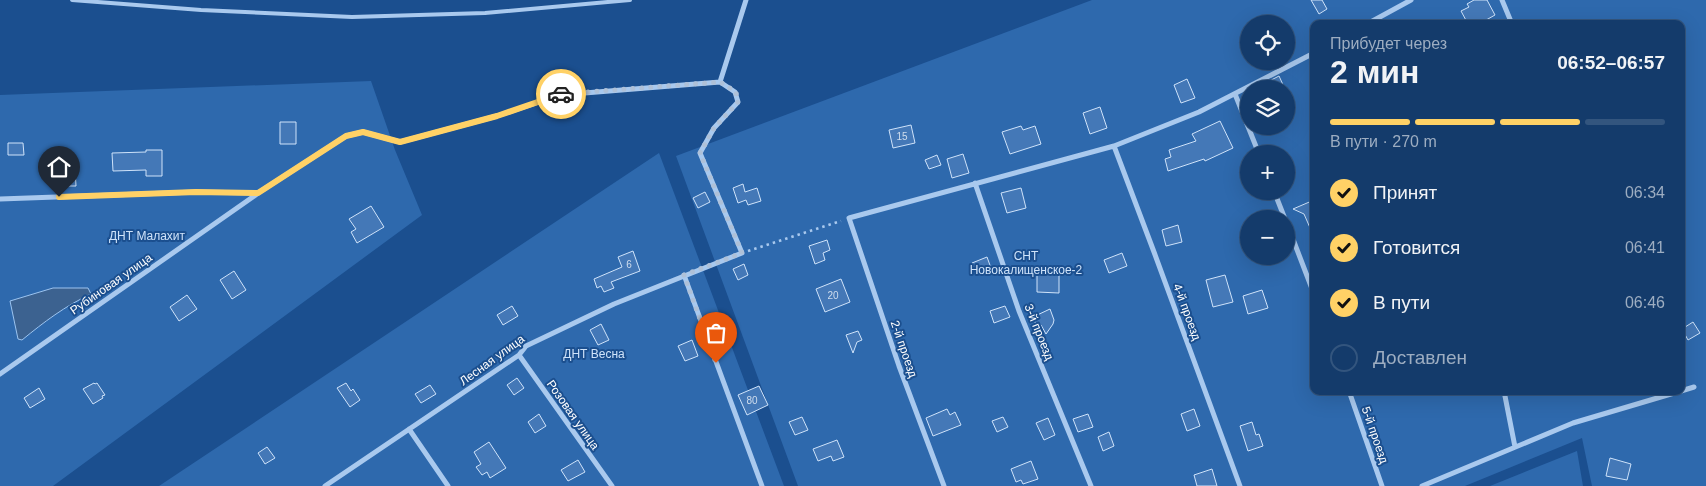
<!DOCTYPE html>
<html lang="ru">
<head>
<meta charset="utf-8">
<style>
  :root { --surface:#143b6b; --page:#1d4271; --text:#f1f3f6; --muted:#9dadc1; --line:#33557e; --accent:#ffd166 }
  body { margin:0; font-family:Helvetica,sans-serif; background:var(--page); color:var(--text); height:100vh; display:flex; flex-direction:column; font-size:19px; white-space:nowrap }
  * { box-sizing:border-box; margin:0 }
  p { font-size:16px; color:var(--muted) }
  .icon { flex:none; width:28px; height:28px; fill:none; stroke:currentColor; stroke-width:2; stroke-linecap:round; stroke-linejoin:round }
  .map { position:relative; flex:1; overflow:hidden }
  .details { position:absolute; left:1310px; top:20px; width:375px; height:375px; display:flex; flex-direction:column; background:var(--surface); border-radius:10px; box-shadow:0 5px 20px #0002,0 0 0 1px var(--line) }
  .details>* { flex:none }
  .buttons { position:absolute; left:1240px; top:15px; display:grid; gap:10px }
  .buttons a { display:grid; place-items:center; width:55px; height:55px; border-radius:50%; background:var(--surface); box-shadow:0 5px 20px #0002,0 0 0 1px var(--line); font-size:25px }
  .pin { position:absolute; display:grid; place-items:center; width:42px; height:42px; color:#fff; margin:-51px -21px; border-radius:50% 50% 50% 0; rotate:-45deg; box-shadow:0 0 5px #0007 }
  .pin .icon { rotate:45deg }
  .courier { position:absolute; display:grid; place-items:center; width:50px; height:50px; margin:-25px; border:4px solid #ffd166; border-radius:50%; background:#fff; color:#222; box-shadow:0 1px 6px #0007 }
  .head em { font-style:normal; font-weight:700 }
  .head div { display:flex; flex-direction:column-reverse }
  .head { display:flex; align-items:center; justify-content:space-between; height:85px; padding:0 20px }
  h1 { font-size:32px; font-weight:700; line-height:38px }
  .bar { display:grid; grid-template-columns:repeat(4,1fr); gap:8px 5px; align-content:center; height:60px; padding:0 20px }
  .bar i { height:6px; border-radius:4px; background:var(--line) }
  .bar .on { background:var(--accent) }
  .bar p { grid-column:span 4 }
  ol { padding:0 20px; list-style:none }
  li { display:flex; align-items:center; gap:15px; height:55px }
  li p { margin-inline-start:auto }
  li .icon { padding:5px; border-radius:50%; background:var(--accent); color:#111; stroke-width:4 }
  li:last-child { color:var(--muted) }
  li i { width:28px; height:28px; border:2px solid var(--line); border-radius:50% }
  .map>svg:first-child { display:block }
</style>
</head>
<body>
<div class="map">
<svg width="1706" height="486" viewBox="0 0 1706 486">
  <rect width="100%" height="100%" fill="#1b4f8f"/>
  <path fill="#2e69ad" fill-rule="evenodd" d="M1092,0H1706V486H1592L1582,438L1465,486H798L676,156ZM1249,24H1286V61H1249ZM1314,24H1681V391H1314ZM1249,89H1286V126H1249ZM1249,154H1286V191H1249ZM1249,219H1286V256H1249Z
    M371,81L395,150L422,215L53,486H0V95Z
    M659,153L784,486H159Z
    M1577,451L1583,486H1490Z"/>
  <path fill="#3c6290" stroke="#9cc4f0" d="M53,288H88L91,294C65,306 44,322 22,340L18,339L10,301Z"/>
  <path fill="#4478b7" stroke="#cfe3fa" d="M1311,0H1322L1327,9L1319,14Z
    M1474,0H1487L1495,15L1479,24H1468L1461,11L1469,7L1467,4Z
    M1279,76L1285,89H1254Z
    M1187,79L1195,98L1181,103L1174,85Z
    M1100,107L1107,128L1090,134L1083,113Z
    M1220,121L1233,148L1205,161L1204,159L1168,171L1165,159L1171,157L1169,150L1196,141L1192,134Z
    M280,122H296V144H280Z
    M911,125L915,143L893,148L889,130Z
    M1021,126L1023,130L1035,126L1041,144L1010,154L1002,132Z
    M8,143H23L24,155H8Z
    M146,150H162V176H146V170L113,171L112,153L146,152Z
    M963,154L969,173L952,178L947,159Z
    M937,155L941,165L929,169L925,160Z
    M59,168H75L76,186H60Z
    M743,184L745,192L757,188L761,201L748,205L746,200L738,203L733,188Z
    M1021,188L1026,208L1007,213L1001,193Z
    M705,192L710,202L698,208L693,198Z
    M1314,200V237L1304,214L1293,209Z
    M371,206L384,227L357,243L351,232L356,229L349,219Z
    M1178,225L1182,242L1166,246L1162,230Z
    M827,240L830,250L823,253L825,260L815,264L809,246Z
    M633,251L640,271L611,282L614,288L604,292L601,286L597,288L594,279L622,267L618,257Z
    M1122,253L1127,266L1109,273L1104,260Z
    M987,257L991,268L976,274L972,263Z
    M744,264L748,275L738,280L733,269Z
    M1037,270H1059V293L1037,292Z
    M234,271L246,290L232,299L220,280Z
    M1225,275L1233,302L1213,307L1206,280Z
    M841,279L850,302L825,312L816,289Z
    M1262,290L1268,308L1248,314L1243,296Z
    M187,295L197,309L179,321L170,307Z
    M512,306L518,316L503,325L497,315Z
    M1005,306L1010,317L994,323L990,311Z
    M1050,309L1054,320L1053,324L1046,334L1041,325L1037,327L1033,317Z
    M1693,322L1700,333L1688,340L1682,329Z
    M601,324L609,340L598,345L590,330Z
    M858,331L862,340L857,342L853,353L846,335Z
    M692,340L698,356L685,361L678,346Z
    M517,378L524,388L514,395L507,385Z
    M94,383L95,384L97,383L105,395L102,396L103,398L93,404L83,389Z
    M346,383L351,391L353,389L360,400L350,407L337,388Z
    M430,385L436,394L421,403L415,394Z
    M759,386L768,405L747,415L738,395Z
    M39,388L45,399L30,408L24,398Z
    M947,409L950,415L955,412L961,425L933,436L926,418Z
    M1194,409L1200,426L1187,431L1181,414Z
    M539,414L546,426L535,433L528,422Z
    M1088,414L1093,427L1078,432L1073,419Z
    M802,417L808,430L795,435L789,422Z
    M1003,417L1008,427L997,432L992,421Z
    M1048,418L1055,435L1044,440L1036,423Z
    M1252,422L1256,435L1259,434L1263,446L1248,451L1240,426Z
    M1109,432L1114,446L1103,451L1098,437Z
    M837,440L844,457L833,461L831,456L818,461L813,449Z
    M489,442L506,468L490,478L487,472L482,475L476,467L481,464L474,452Z
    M267,447L275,458L265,464L258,453Z
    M1610,458L1631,464L1627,480L1606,476Z
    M578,460L585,472L568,481L561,470Z
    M1031,461L1038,479L1023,484L1021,480L1016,482L1011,469Z
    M1212,469L1217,486H1197L1194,475Z"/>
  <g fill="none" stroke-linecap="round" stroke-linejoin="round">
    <path stroke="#a9c9ee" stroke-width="2.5" stroke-dasharray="2.5 4" stroke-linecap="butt" d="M748,251L841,221"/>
    <path stroke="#a9c9ee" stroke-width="4" d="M72,0L201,10L352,17L485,13L630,0"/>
    <path stroke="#a9c9ee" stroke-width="5" d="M1502,0L1512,24
      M1367,24L1411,0
      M720,82L746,0
      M1235,94L1259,154
      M1114,146L1154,252L1240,486
      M975,183L1019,311L1091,486
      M1274,191L1285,219
      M0,199L196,192L258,193L346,136L363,132L400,142L497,116L560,95L720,82
      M1286,221L1314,294
      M684,275L762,486
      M519,355L612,486
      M0,374L257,194
      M1349,391L1382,486
      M1504,391L1515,447
      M1681,391L1694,387
      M409,429L448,486
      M325,486L519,355L526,346L614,304L742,253L700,153L714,128L738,102L735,92L720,82
      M944,486L899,366L849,218L1114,146L1199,112L1314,53
      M1422,486L1573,423L1681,391"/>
  </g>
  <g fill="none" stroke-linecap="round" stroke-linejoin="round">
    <path stroke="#afc1d8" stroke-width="5" stroke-dasharray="0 9" d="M561,94L720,82L736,92L738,102L714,128L700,153L742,253L684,275L716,363"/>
    <path stroke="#ffd166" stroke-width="6" d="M59,197L196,192L258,193L346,136L363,132L400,142L497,116L561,94"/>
  </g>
  <g text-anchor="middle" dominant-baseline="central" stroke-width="4" stroke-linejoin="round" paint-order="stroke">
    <g font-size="10" fill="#d0dded">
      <text x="902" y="136">15</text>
      <text x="629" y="264">6</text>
      <text x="833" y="295">20</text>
      <text x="752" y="400">80</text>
    </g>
    <g font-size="12" fill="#cfe3fa" stroke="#1b4f8f">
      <text x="147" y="236">ДНТ Малахит</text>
      <text x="1026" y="256">СНТ<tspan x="1026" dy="14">Новокалищенское-2</tspan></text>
      <text x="594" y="354">ДНТ Весна</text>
    </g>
    <g font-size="12" fill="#fff" stroke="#1b4f8f">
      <text transform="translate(111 284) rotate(-35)">Рубиновая улица</text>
      <text transform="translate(1187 312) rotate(70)">4-й проезд</text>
      <text transform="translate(1039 332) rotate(68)">3-й проезд</text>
      <text transform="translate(904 349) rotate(71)">2-й проезд</text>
      <text transform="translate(492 360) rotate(-36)">Лесная улица</text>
      <text transform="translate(573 415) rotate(55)">Розовая улица</text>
      <text transform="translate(1375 435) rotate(71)">5-й проезд</text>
    </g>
  </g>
</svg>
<div class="buttons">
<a><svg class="icon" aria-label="locate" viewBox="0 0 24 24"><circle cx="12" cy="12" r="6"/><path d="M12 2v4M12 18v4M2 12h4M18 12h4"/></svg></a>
<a><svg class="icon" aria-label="layers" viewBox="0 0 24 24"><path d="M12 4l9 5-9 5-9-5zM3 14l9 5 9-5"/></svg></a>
<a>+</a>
<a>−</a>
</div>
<div class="pin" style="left:716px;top:363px;background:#ea580c"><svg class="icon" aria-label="bag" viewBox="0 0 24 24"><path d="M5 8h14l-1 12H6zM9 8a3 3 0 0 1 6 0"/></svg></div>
<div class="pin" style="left:59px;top:197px;background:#1f2937"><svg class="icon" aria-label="home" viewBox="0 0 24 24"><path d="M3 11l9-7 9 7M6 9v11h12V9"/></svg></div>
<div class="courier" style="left:561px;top:94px"><svg class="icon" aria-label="car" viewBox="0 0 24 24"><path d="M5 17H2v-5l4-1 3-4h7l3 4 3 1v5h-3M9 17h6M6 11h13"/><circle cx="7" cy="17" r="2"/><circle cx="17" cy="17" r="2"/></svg></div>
<section class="details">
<div class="head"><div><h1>2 мин</h1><p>Прибудет через</p></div><em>06:52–06:57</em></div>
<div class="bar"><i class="on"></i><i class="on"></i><i class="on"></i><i></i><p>В пути · 270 m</p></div>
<ol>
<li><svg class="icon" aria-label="check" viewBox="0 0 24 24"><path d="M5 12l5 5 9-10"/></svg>Принят<p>06:34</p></li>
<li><svg class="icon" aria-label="check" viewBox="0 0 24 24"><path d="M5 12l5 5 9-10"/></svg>Готовится<p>06:41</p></li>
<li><svg class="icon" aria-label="check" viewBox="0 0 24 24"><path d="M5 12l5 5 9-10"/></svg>В пути<p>06:46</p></li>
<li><i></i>Доставлен</li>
</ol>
</section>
</div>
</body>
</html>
